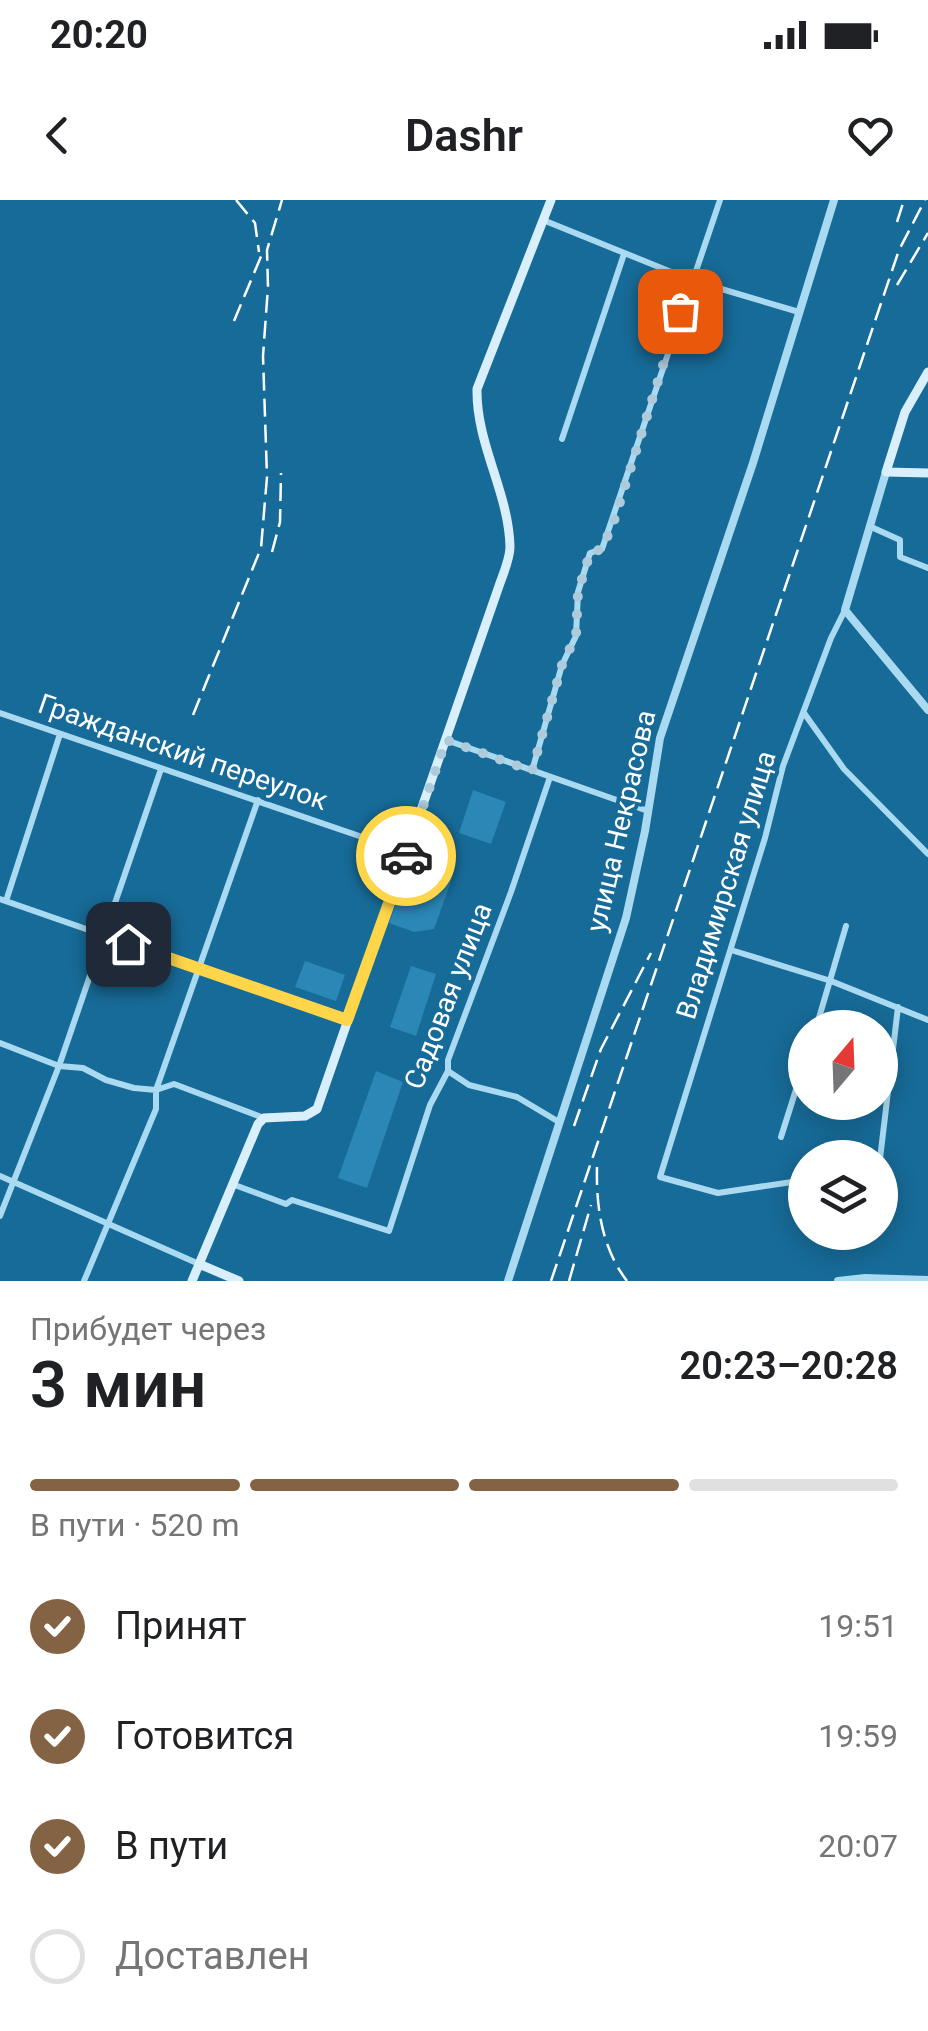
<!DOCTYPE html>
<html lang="ru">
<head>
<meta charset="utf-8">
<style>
  :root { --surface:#fff; --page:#f6f6f6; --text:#202124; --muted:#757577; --line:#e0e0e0; --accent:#846344 }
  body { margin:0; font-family:Roboto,sans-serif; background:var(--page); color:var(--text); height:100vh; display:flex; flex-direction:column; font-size:38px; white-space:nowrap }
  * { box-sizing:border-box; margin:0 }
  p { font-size:32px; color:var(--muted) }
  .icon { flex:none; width:55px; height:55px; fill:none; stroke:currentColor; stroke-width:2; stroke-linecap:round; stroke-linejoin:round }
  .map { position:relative; height:1081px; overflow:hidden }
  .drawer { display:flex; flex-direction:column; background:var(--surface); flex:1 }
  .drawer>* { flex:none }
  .needle { width:65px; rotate:19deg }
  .fabs { position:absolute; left:788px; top:810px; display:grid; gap:20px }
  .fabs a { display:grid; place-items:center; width:110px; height:110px; border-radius:50%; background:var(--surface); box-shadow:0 5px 25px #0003; font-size:50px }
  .pin { position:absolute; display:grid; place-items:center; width:85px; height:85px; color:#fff; margin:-42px; border-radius:20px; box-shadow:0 5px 15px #0006 }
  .courier { position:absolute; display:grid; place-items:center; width:100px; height:100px; margin:-50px; border:8px solid #ffd54a; border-radius:50%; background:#fff; color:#222; box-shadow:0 2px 12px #0007 }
  .summary em { font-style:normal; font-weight:600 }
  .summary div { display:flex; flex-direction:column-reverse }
  .summary { display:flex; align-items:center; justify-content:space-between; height:170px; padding:0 30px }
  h1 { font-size:65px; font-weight:600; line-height:75px }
  .bar { display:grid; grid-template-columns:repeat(4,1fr); gap:15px 10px; align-content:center; height:120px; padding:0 30px }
  .bar i { height:12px; border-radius:8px; background:var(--line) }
  .bar .selected { background:var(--accent) }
  .bar p { grid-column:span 4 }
  ol { padding:0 30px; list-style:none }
  li { display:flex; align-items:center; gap:30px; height:110px }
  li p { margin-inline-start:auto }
  li .icon { padding:10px; border-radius:50%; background:var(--accent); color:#fff; stroke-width:4 }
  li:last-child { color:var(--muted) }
  li i { width:55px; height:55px; border:5px solid var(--line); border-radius:50% }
  .status { display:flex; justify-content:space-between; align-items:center; height:70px; padding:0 50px; background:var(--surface); direction:ltr }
  .status svg { height:28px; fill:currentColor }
  header { display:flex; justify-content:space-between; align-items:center; height:130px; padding:0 30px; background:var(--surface); font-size:45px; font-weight:600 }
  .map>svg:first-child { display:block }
</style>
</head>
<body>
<div class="status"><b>20:20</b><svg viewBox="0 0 49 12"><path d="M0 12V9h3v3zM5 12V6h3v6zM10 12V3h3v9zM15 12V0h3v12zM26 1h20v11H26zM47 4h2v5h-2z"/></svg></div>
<header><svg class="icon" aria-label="back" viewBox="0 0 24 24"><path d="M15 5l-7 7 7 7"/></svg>Dashr<svg class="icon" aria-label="heart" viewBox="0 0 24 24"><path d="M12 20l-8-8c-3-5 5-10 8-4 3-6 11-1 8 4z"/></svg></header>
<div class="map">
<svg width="928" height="1081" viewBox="0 0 928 1081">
  <rect width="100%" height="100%" fill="#176b98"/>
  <path fill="#2a87b6" d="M473,590L506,602L491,644L459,633Z
    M412,661L453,676L434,729L414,732L389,723Z
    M305,761L345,775L336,801L295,787Z
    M411,766L436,774L416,836L390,827Z
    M376,871L403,882L367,988L338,978Z"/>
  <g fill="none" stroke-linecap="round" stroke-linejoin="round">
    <path stroke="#aadaf1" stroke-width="6" d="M543,20L691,80L799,112
      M562,239L624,54
      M869,326L900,340V357L928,368
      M0,513L406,652
      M804,513L844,569L928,654
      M446,540L648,611
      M532,571L562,465L576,436L578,392L590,353L602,349L720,0
      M0,699L347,820
      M6,701L60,534
      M731,750L831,781L928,820
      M816,828L846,726
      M0,843L59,866L83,868L106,880L134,888L156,890L174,884L264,918
      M448,871L469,885L517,897L559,922
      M781,937L805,861
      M880,959L898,807
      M0,976L199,1064
      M805,980L718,993L660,977L765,638L783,566L831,438L845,410
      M232,984L286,1004L292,1000L389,1031L430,905L448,871V860L511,692L550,577
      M0,1016L59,866L161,569
      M84,1081L156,909V890L258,600"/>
    <path stroke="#aadaf1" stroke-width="8" d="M886,272L845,410L928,510
      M508,1081L626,718L645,631L660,538L753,263L834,0
      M838,1081L865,1078L928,1080"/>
    <path stroke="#d9effc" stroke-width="9" d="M928,172L905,212L886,272L928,273
      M199,1064L239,1081
      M192,1081L258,924L264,918L305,916L317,909L499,386C503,374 510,359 510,347C509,293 476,244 477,189L551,0"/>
    <path stroke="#fff" stroke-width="2.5" stroke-dasharray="18 8" stroke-linecap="butt" d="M236,0L255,23L259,52
      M897,22L904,0
      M897,85L928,33
      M234,121L262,54
      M272,352L280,322L281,273
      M193,515L261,348L267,277L263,156L268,87L267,50L282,0
      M574,926L601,849L651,753
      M597,967C596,1008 602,1048 627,1081
      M551,1081L899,50L925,0
      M569,1081L591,1005"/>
  </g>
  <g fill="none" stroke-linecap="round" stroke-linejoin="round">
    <path stroke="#aecbdb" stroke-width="10" stroke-dasharray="0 18" d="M406,656L446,540L532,571L562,465L576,436L578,392L590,353L602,349L614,321L680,111"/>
    <path stroke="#ffd54a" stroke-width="12" d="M128,744L347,820L406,656"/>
  </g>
  <g text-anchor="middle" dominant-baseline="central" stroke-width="8" stroke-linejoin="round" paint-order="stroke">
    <g font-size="28" fill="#fff" stroke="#176b98">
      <text transform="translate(183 552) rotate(19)">Гражданский переулок</text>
      <text transform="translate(621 621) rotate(-77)">улица Некрасова</text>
      <text transform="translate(726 685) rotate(-73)">Владимирская улица</text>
      <text transform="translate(448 796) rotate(-69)">Садовая улица</text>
    </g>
  </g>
</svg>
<div class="fabs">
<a><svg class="needle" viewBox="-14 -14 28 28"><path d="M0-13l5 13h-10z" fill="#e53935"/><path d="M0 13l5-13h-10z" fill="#757577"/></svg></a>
<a><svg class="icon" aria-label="layers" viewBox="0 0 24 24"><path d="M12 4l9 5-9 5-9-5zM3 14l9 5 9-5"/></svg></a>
</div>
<div class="pin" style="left:680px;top:111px;background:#ea580c"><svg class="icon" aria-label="bag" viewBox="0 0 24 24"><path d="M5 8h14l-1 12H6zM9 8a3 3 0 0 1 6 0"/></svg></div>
<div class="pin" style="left:128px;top:744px;background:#1f2937"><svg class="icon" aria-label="home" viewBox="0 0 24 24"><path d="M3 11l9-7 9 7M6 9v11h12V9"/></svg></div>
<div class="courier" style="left:406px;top:656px"><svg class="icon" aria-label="car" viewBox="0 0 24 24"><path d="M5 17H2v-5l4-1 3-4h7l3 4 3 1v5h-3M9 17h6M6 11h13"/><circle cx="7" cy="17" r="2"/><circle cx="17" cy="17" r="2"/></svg></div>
</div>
<section class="drawer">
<div class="summary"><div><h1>3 мин</h1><p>Прибудет через</p></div><em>20:23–20:28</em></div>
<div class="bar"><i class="selected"></i><i class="selected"></i><i class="selected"></i><i></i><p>В пути · 520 m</p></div>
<ol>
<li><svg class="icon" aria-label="check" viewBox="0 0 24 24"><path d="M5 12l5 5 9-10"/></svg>Принят<p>19:51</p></li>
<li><svg class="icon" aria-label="check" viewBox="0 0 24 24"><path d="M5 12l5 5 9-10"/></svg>Готовится<p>19:59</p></li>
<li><svg class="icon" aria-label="check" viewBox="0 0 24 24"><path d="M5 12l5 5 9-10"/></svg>В пути<p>20:07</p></li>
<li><i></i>Доставлен</li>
</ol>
</section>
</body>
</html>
